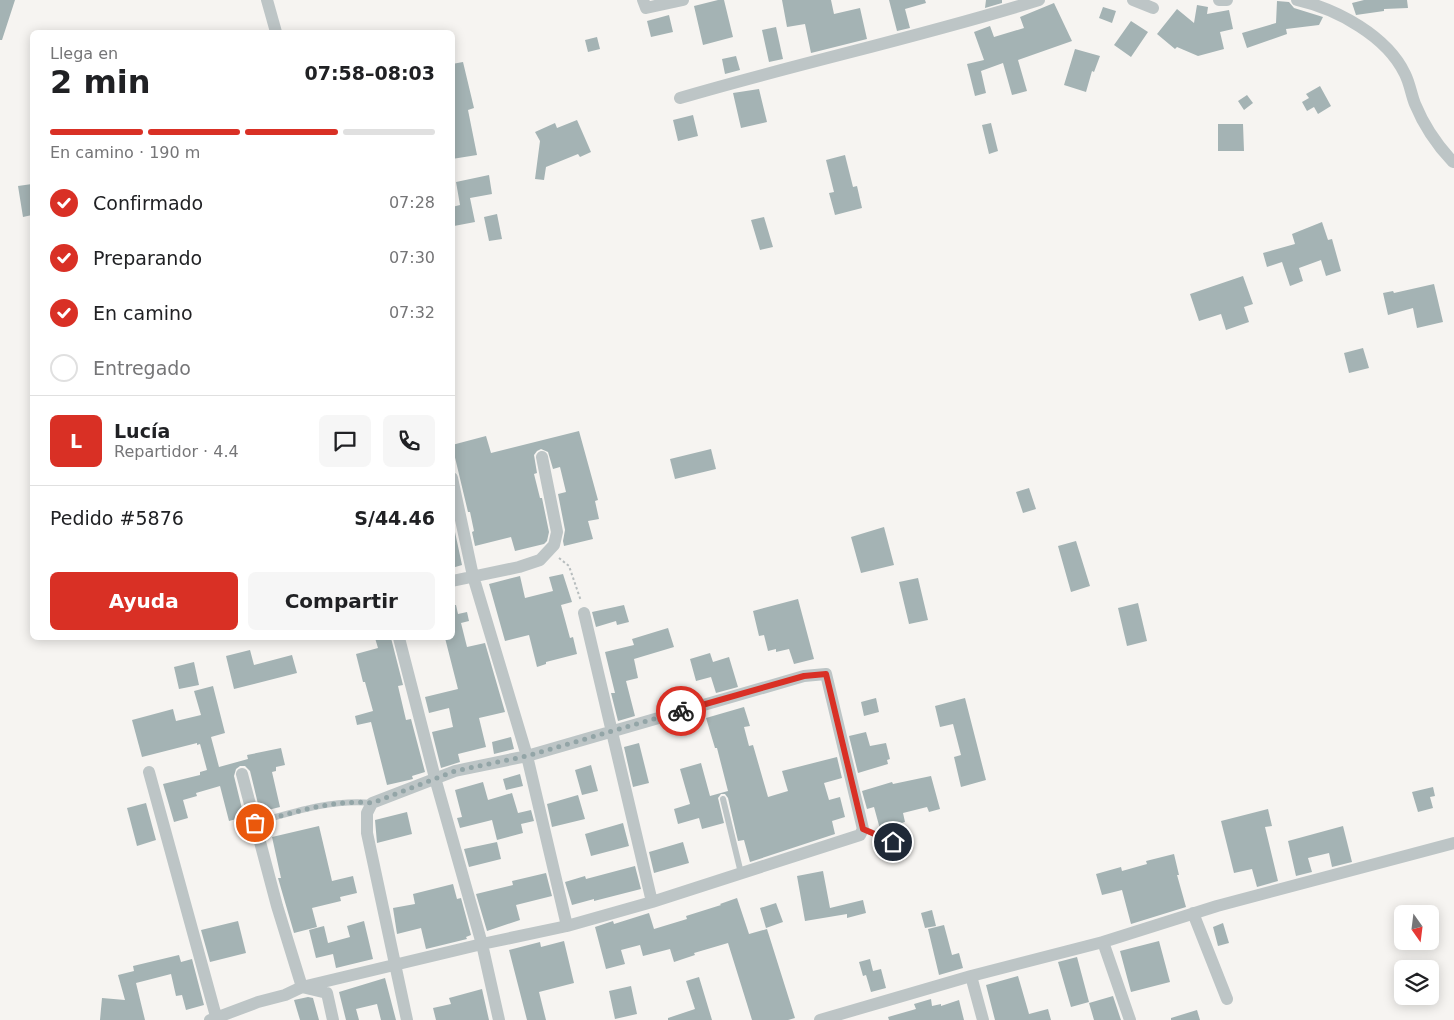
<!DOCTYPE html>
<html lang="es">
<head>
<meta charset="utf-8">
<style>
  :root { --surface:#fff; --page:#f6f6f6; --text:#202124; --muted:#757577; --line:#e0e0e0; --accent:#d93025 }
  body { margin:0; font-family:"DejaVu Sans",sans-serif; background:var(--page); color:var(--text); height:100vh; display:flex; flex-direction:column; font-size:19px; white-space:nowrap }
  * { box-sizing:border-box; margin:0 }
  p { font-size:16px; color:var(--muted) }
  .icon { flex:none; width:28px; height:28px; fill:none; stroke:currentColor; stroke-width:2; stroke-linecap:round; stroke-linejoin:round }
  .map { position:relative; flex:1; overflow:hidden }
  .sheet { position:absolute; left:30px; top:30px; width:425px; height:610px; display:flex; flex-direction:column; background:var(--surface); border-radius:8px; box-shadow:0 2px 12px #0003 }
  .sheet>* { flex:none }
  .needle { width:32px; rotate:166deg }
  .fabs { position:absolute; left:1394px; top:905px; display:grid; gap:10px }
  .fabs a { display:grid; place-items:center; width:45px; height:45px; border-radius:8px; background:var(--surface); box-shadow:0 2px 12px #0003; font-size:25px }
  .pin { position:absolute; display:grid; place-items:center; width:42px; height:42px; color:#fff; margin:-21px; border:2px solid #fff; border-radius:50%; box-shadow:0 1px 5px #0007 }
  .courier { position:absolute; display:grid; place-items:center; width:50px; height:50px; margin:-25px; border:4px solid #d93025; border-radius:50%; background:#fff; color:#222; box-shadow:0 1px 6px #0007 }
  .summary em { font-style:normal; font-weight:600 }
  .summary div { display:flex; flex-direction:column-reverse }
  .summary { display:flex; align-items:center; justify-content:space-between; height:85px; padding:0 20px }
  h1 { font-size:32px; font-weight:600; line-height:38px }
  .bar { display:grid; grid-template-columns:repeat(4,1fr); gap:8px 5px; align-content:center; height:60px; padding:0 20px }
  .bar i { height:6px; border-radius:4px; background:var(--line) }
  .bar .on { background:var(--accent) }
  .bar p { grid-column:span 4 }
  .line { display:flex; align-items:center; gap:12px; padding:0 20px; border-top:1px solid var(--line) }
  .line div { flex:1 }
  .round { display:grid; place-items:center; flex:none; width:52px; height:52px; border-radius:8px; background:var(--page) }
  ol { padding:0 20px; list-style:none }
  li { display:flex; align-items:center; gap:15px; height:55px }
  li p { margin-inline-start:auto }
  li .icon { padding:5px; border-radius:50%; background:var(--accent); color:#fff; stroke-width:4 }
  li:last-child { color:var(--muted) }
  li i { width:28px; height:28px; border:2px solid var(--line); border-radius:50% }
  .action { display:flex; gap:10px; margin-top:auto; padding:10px 20px }
  .action a { flex:1; height:58px; border-radius:8px; background:var(--accent); color:#fff; font-size:20px; font-weight:600; line-height:58px; text-align:center }
  .action a+a { background:var(--page); color:var(--text) }
  .map>svg:first-child { display:block }
</style>
</head>
<body>
<div class="map">
<svg width="1454" height="1020" viewBox="0 0 1454 1020">
  <rect width="100%" height="100%" fill="#f6f4f1"/>
  <path fill="#a4b3b4" d="M0,0H15L2,40H0Z
    M718,0H724L733,37L703,45L694,6Z
    M782,0H831L834,14L860,8L867,39L811,53L805,24L787,27Z
    M889,0H925L926,3L905,9L910,28L897,31Z
    M986,0H1002V3L985,8Z
    M1364,0H1407L1408,8L1384,9V11L1356,15L1352,3Z
    M1277,1L1289,2L1294,8L1323,17L1319,25L1286,29L1287,34L1247,48L1242,33L1276,23Z
    M1054,3L1072,41L1018,60L1027,91L1012,95L1003,63L981,71L986,93L975,96L967,64L984,60L974,32L990,26L994,37L1024,28L1020,17Z
    M1197,5L1208,7L1207,14L1229,10L1233,29L1220,32L1224,49L1198,56L1177,47L1175,49L1157,34L1177,9L1194,23Z
    M1103,7L1116,11L1112,23L1099,18Z
    M669,15L673,32L651,37L647,21Z
    M1131,21L1148,32L1131,57L1114,45Z
    M776,27L783,59L769,62L762,30Z
    M597,37L600,49L588,52L585,40Z
    M1075,49L1100,56L1094,72L1092,71L1086,92L1064,85Z
    M736,56L740,70L725,74L722,59Z
    M463,62L474,108L468,110L477,155L452,159V64Z
    M1320,86L1331,106L1318,114L1314,107L1307,111L1302,102L1309,98L1306,94Z
    M759,89L767,122L741,128L733,93Z
    M1247,95L1253,103L1244,110L1238,101Z
    M693,115L698,136L678,141L673,120Z
    M577,120L591,152L580,157L578,154L546,167L544,180L535,179L540,141L535,132L555,123L557,128Z
    M991,123L998,151L989,154L982,125Z
    M1218,124H1243L1244,151H1218Z
    M845,155L853,187L857,186L862,208L835,215L829,193L834,192L826,160Z
    M489,175L492,194L470,198L475,222L454,226L452,207L460,205L456,182Z
    M32,184V215L23,217L18,186Z
    M497,214L502,239L489,241L484,217Z
    M764,217L773,247L760,250L751,220Z
    M1322,222L1328,240L1332,239L1341,271L1326,276L1321,260L1299,268L1303,281L1290,286L1282,262L1267,267L1263,253L1295,244L1292,234Z
    M1243,276L1253,304L1244,307L1249,322L1226,330L1221,314L1199,321L1190,294Z
    M1434,284L1443,322L1417,328L1413,308L1388,315L1383,293L1393,291L1394,293Z
    M1363,348L1369,368L1349,373L1344,353Z
    M579,431L598,500L595,501L599,519L588,521L593,539L564,546L563,541L565,530L558,494L566,492L560,467L553,469L548,452L541,449L537,451L534,455L537,473L534,474L540,498H542L549,532L547,541L544,544L515,551L511,537L475,546L472,532L474,531L470,512H468L452,445L486,436L491,453Z
    M711,449L716,469L675,479L670,459Z
    M1029,488L1036,509L1023,513L1016,492Z
    M884,527L894,565L861,573L851,537Z
    M452,532H455L462,565L452,568Z
    M1076,541L1090,586L1071,592L1058,546Z
    M563,574L572,602L561,605L570,638L573,637L577,654L546,662V664L537,667L529,635L505,641L489,584L520,576L525,598L553,591L549,577Z
    M918,578L928,620L909,624L899,582Z
    M798,599L814,659L794,664L789,649L776,652V649L768,651L764,635L759,636L753,611Z
    M1138,603L1147,641L1127,646L1118,608Z
    M452,605H456L458,614L467,612L469,621L461,623L467,647L485,643L505,712L479,718L486,747L458,754L460,762L441,768L432,732L453,727L449,708L429,713L425,697L458,689L445,638H452Z
    M624,605L629,622L617,625L616,621L596,627L592,612Z
    M668,628L674,647L634,659L638,678L626,681L635,716L618,721L611,693H615L605,652L634,645L632,639Z
    M375,638H391L403,685L398,686L406,720L411,719L425,772L412,776L413,779L409,780L387,785L371,722L357,725L355,716L373,711L365,682H363L356,654L378,648Z
    M250,650L254,665L292,655L297,673L234,689L226,656Z
    M710,653L713,662L729,657L738,687L716,693L711,677L696,681L690,659Z
    M194,662L199,685L179,689L174,667Z
    M213,686L225,733L211,737L219,767L248,759L247,755L281,748L285,765L276,767V771L272,772L280,807L260,812L250,771L245,766H240L236,769L234,776L244,817L229,821L220,786L196,793L197,796L183,800L188,818L174,822L163,784L200,775V772L207,770L200,744L197,745V743L142,757L132,720L173,709L176,721L201,715L194,691Z
    M876,698L879,712L864,716L861,702Z
    M965,698L986,780L961,787L954,757L961,755L953,724L940,727L935,706Z
    M744,707L750,726L744,727L749,746L753,745L768,797L788,791L782,771L837,757L842,778L824,783L829,800L840,797L845,817L832,821L835,834L750,862L744,840L738,841L728,798L725,794H721L718,798L724,823L702,829L699,818L678,824L674,809L690,804L680,769L701,763L710,796L728,791L717,748H715L706,718Z
    M866,732L870,746L886,743L890,759L887,760L888,764L858,773L849,736Z
    M511,737L514,749L494,754L492,742Z
    M639,743L649,783L633,787L624,747Z
    M591,765L598,791L582,795L575,770Z
    M520,774L523,786L506,790L503,779Z
    M931,776L940,809L929,812L927,807L903,813L905,822L880,829L874,807L867,809L862,791L892,782L893,784Z
    M483,782L488,800L512,793L518,813L531,810L534,821L521,824L523,833L497,840L492,820L460,828L457,818L462,817L455,790Z
    M1433,787L1435,796L1430,797L1433,808L1418,812L1412,792Z
    M578,795L585,819L552,827L547,804Z
    M146,803L156,840L137,846L127,808Z
    M1268,809L1272,826L1265,827L1278,881L1257,887L1252,869L1234,873L1221,821Z
    M407,812L412,834L377,843L375,820Z
    M623,823L629,846L591,856L585,834Z
    M319,826L332,881L353,876L357,893L340,897L341,901L312,908L317,927L294,933L278,878H281L272,837Z
    M1343,826L1352,862L1332,867L1329,853L1308,858L1312,872L1296,876L1288,841Z
    M497,842L501,859L469,867L464,849Z
    M683,842L689,863L654,873L649,852Z
    M1174,854L1179,875H1177L1186,907L1131,924L1122,890L1102,895L1096,874L1121,867L1122,871L1147,864L1146,861Z
    M635,866L641,889L594,901V899L572,905L565,882L585,876L586,879Z
    M823,871L830,908L863,900L866,913L847,918V914L805,921L797,876Z
    M546,873L552,896L516,905L520,920L487,931L476,894L513,885L512,881Z
    M453,884L457,899L461,898L471,935L466,937L467,939L426,949L421,928L397,934L393,908L415,904L413,894Z
    M737,898L749,934L767,929L795,1018L788,1020H752L728,943L694,953L695,955L674,962L670,949L643,956L640,945L621,950L625,964L606,969L595,927L613,921L614,924L649,913L654,929L687,919L686,916L721,905L720,904Z
    M776,903L783,922L766,928L760,908Z
    M932,910L936,926L925,928L921,913Z
    M238,921L246,953L210,962L201,930Z
    M364,921L373,959L336,968L333,954L316,958L309,930L324,926L328,943L350,937L347,926Z
    M1223,923L1229,943L1218,946L1213,927Z
    M944,925L952,955L959,953L963,968L939,975L928,929Z
    M564,941L574,983L539,992L546,1020H527L509,950L540,942L541,947Z
    M1159,941L1170,982L1131,992L1120,951Z
    M179,955L181,962L192,959L204,1005L186,1010L182,995L176,996L171,974L136,983L145,1020H100L102,998L125,1000L118,975L134,971L133,966Z
    M1077,957L1089,1002L1071,1007L1058,962Z
    M870,959L873,971L881,969L886,988L871,992L866,975L863,976L859,962Z
    M1018,976L1029,1014L1048,1009L1051,1020H995L986,985Z
    M699,977L712,1020H668V1018L695,1009L686,981Z
    M385,978L396,1020H381L377,1004L356,1009L359,1020H346L339,992Z
    M631,986L637,1014L615,1019L609,991Z
    M482,989L489,1020H436L433,1008L451,1004L449,998Z
    M1113,996L1121,1020H1094L1089,1003Z
    M308,997L313,998L319,1020H300L294,1000Z
    M931,999L932,1006L941,1004V1006L959,1000L964,1020H889L888,1017L916,1009L914,1004Z
    M1197,1010L1200,1020H1171V1018Z"/>
  <g fill="none" stroke-linecap="round" stroke-linejoin="round">
    <path stroke="#b7bdbe" stroke-width="2" stroke-dasharray="2.5 2.5" stroke-linecap="butt" d="M559,558L569,566L581,601"/>
    <path stroke="#bdc5c6" stroke-width="6" d="M723,799L741,873
      M255,823C293,812 332,799 372,803
      M863,829L893,841"/>
    <path stroke="#bdc5c6" stroke-width="12" d="M267,0L276,32
      M643,0L646,8L683,0
      M1133,0L1153,8
      M1219,0H1227
      M1297,0C1337,9 1387,36 1405,74C1410,84 1411,94 1415,104C1424,126 1436,144 1453,162
      M680,98C799,63 920,37 1039,0
      M452,478L473,576L527,756L567,926
      M452,581L519,567L540,560L554,545L557,532L542,457
      M584,613L652,902
      M399,638L435,778L482,944L499,1020
      M149,772L217,1020
      M242,774L277,906L302,987L327,993L333,1020
      M1193,913L1227,999
      M1103,942L1130,1020
      M971,976L983,1020
      M210,1020L258,1002L285,995L302,987L482,944L567,926L652,902L860,835L863,829L826,674L804,676L527,756L455,771L372,803L367,813V833L407,1020
      M820,1020L971,976L1103,942L1217,906L1454,843"/>
  </g>
  <g fill="none" stroke-linecap="round" stroke-linejoin="round">
    <path stroke="#93a5a7" stroke-width="5" stroke-dasharray="0 9" d="M255,823C293,813 332,799 372,803L455,771L527,756L681,711"/>
    <path stroke="#d93025" stroke-width="6" d="M681,711L804,676L826,674L863,829L893,842"/>
  </g>
</svg>
<div class="fabs">
<a><svg class="needle" viewBox="-14 -14 28 28"><path d="M0-13l5 13h-10z" fill="#e53935"/><path d="M0 13l5-13h-10z" fill="#757577"/></svg></a>
<a><svg class="icon" aria-label="layers" viewBox="0 0 24 24"><path d="M12 4l9 5-9 5-9-5zM3 14l9 5 9-5"/></svg></a>
</div>
<div class="pin" style="left:255px;top:823px;background:#ea580c"><svg class="icon" aria-label="bag" viewBox="0 0 24 24"><path d="M5 8h14l-1 12H6zM9 8a3 3 0 0 1 6 0"/></svg></div>
<div class="pin" style="left:893px;top:842px;background:#1f2937"><svg class="icon" aria-label="home" viewBox="0 0 24 24"><path d="M3 11l9-7 9 7M6 9v11h12V9"/></svg></div>
<div class="courier" style="left:681px;top:711px"><svg class="icon" aria-label="bike" viewBox="0 0 24 24"><circle cx="6" cy="16" r="4"/><circle cx="18" cy="16" r="4"/><path d="M6 16l4-8h5l3 8M10 8l3 8H6M13 5h3"/></svg></div>
<section class="sheet">
<div class="summary"><div><h1>2 min</h1><p>Llega en</p></div><em>07:58–08:03</em></div>
<div class="bar"><i class="on"></i><i class="on"></i><i class="on"></i><i></i><p>En camino · 190 m</p></div>
<ol>
<li><svg class="icon" aria-label="check" viewBox="0 0 24 24"><path d="M5 12l5 5 9-10"/></svg>Confirmado<p>07:28</p></li>
<li><svg class="icon" aria-label="check" viewBox="0 0 24 24"><path d="M5 12l5 5 9-10"/></svg>Preparando<p>07:30</p></li>
<li><svg class="icon" aria-label="check" viewBox="0 0 24 24"><path d="M5 12l5 5 9-10"/></svg>En camino<p>07:32</p></li>
<li><i></i>Entregado</li>
</ol>
<div class="line" style="height:90px"><b class="round" style="background:var(--accent);color:#fff">L</b><div><b>Lucía</b><p>Repartidor · 4.4</p></div><a class="round"><svg class="icon" aria-label="chat" viewBox="0 0 24 24"><path d="M4 5h16v11H9l-5 4z"/></svg></a><a class="round"><svg class="icon" aria-label="phone" viewBox="0 0 24 24"><path d="M5 4h4l2 5-3 2q2 4 5 5l2-3 5 2v4C11 20 4 13 5 4z"/></svg></a></div>
<div class="line" style="height:65px"><div>Pedido #5876</div><b>S/44.46</b></div>
<div class="action"><a>Ayuda</a><a>Compartir</a></div>
</section>
</div>
</body>
</html>
